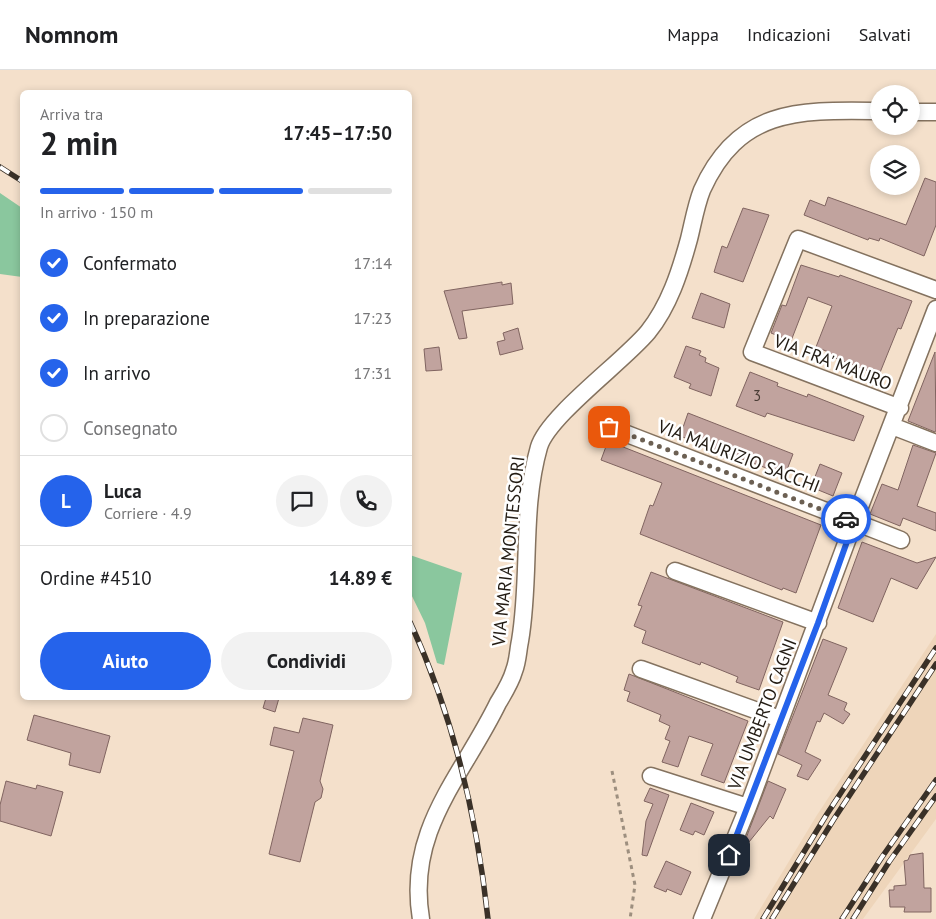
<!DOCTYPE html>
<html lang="it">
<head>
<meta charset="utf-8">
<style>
  :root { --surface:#fff; --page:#f2f2f2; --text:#202124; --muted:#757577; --line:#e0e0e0; --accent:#2563eb }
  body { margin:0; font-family:"PT Sans",sans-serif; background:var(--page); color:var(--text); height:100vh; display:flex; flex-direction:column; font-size:19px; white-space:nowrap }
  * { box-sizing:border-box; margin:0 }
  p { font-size:16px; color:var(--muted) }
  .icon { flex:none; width:28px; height:28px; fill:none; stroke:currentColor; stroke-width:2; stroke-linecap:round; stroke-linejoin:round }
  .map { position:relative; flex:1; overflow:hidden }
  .sheet { position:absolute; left:20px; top:20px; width:392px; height:610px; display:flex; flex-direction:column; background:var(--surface); border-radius:8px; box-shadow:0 2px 8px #0003 }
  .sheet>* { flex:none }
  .fabs { position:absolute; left:870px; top:15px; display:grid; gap:10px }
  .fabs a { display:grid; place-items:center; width:50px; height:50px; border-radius:50%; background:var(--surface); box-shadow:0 2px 8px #0003; font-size:25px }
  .pin { position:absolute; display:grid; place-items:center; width:42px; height:42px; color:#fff; margin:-21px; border-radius:10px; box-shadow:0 2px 8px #0006 }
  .courier { position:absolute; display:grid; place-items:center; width:50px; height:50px; margin:-25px; border:4px solid #2563eb; border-radius:50%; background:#fff; color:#222; box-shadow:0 1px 6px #0007 }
  .headline em { font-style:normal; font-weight:700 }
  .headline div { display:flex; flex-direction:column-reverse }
  .headline { display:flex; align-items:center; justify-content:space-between; height:85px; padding:0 20px }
  h1 { font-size:32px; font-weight:700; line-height:38px }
  .bar { display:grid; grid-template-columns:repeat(4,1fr); gap:8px 5px; align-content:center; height:60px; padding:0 20px }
  .bar i { height:6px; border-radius:4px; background:var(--line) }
  .bar .on { background:var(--accent) }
  .bar p { grid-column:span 4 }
  .line { display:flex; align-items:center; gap:12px; padding:0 20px; border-top:1px solid var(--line) }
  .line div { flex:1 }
  .round { display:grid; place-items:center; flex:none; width:52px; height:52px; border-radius:26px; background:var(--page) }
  ol { padding:0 20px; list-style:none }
  li { display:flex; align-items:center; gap:15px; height:55px }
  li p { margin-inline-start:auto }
  li .icon { padding:5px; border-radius:50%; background:var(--accent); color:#fff; stroke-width:4 }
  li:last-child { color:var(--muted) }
  li i { width:28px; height:28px; border:2px solid var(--line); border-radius:50% }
  .primary-button { display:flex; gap:10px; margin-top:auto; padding:10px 20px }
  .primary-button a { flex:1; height:58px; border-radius:30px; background:var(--accent); color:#fff; font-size:20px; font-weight:700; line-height:58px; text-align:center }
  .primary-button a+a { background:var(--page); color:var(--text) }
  header { display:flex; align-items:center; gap:30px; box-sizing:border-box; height:70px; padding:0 25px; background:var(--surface); border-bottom:1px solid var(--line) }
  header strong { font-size:24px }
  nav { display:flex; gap:28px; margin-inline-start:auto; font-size:18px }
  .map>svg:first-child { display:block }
</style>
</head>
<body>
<header>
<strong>Nomnom</strong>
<nav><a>Mappa</a><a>Indicazioni</a><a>Salvati</a></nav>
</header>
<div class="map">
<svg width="936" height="849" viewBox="0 0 936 849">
  <rect width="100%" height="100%" fill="#f4e0cb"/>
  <path fill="#eed5ba" d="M936,564V749L863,849H754L817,745Z"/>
  <path fill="#8ac79e" d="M0,123L22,138V207L0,204Z
    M410,485L462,503L444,595L437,593L425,553L410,522Z"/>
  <path fill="#c1a39e" stroke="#806460" d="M925,108L936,112V155L924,186L880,168L879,171L869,168L868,170L804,145L810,130L825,136L828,127L906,155Z
    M743,138L769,145L743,212L714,202L722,176L727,178Z
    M801,195L839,207L840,205L912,231L901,259L898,258L879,305L830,286L831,283L816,277L832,236L808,227L791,271L771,263L782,235L786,236Z
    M502,212V215L511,213L513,234L462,241L467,268L459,269L444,221Z
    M701,223L730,234L724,258L692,248Z
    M518,258L523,279L500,285L497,272L505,270L503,263Z
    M686,276L701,281L699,285L706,288L705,292L719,298L711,326L689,318L691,314L674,307Z
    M439,277L442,300L426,301L424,279Z
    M935,282L936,360L935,362L908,351Z
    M750,302L778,313L777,316L807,327L808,324L864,346L854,371L767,343L765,347L736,336Z
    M688,343L793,384L785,405L680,366Z
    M608,371L821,455L796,523L783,518L782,520L640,464L650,435L653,436L662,413L601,390Z
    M913,375L936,383L917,436L936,443V461L903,448L900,456L870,444L882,414L898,420Z
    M820,394L842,403L833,426L811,417Z
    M862,472L917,493L936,487L917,519L891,508L873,552L838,538Z
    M651,502L783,552L759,620L736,612L738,607L701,592L700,595L642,573L646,561L634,556L642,536L638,535Z
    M823,569L847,578L828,625L847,633L844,640L850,644L843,654L824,643L820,652L817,651L805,682L821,690L808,710L797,706L802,695L778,684Z
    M629,604L748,651L724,713L701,705L713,674L689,666L678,697L662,692L670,671L665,669L670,656L659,651L661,645L627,631L630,622L624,620Z
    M266,628H279L275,642L263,638Z
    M34,645L110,666L100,703L69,695L71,683L27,670Z
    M303,648L333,655L320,711L323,719L321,728L315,732L300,792L269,784L294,681L270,675L274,657L299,663Z
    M6,711L36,719L37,715L63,722L51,766L0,751V735Z
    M768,711L786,719L773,749L770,746L745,777L743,776Z
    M650,718L669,725L647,786L642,785L646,751L653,734L644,731Z
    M691,733L714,742L704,765L695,761L693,765L680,760Z
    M923,783L924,818H931V842H904L905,837H890L889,820H894V816L906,815L904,791L908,790L910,785Z
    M666,791L691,802L681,825L667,819L666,822L654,817Z"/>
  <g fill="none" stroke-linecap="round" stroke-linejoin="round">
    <g stroke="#84725f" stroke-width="19">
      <path id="street" d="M911,42H936
        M900,338L752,282L798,169L936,220
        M892,356L936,373
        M609,357L901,470
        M675,501L818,553
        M641,599L780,649
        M651,706L748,737
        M421,849C406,760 462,707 498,633C504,623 511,612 514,601C518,591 518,580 520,571C531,507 521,440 539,377C548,346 624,291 648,262C669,236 680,202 689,169C693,153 696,135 702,120C739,37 801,40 879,41
        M702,849L748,737L854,452L936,239"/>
    </g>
    <path stroke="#9d8f7f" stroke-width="3" stroke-dasharray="4 4" stroke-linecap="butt" d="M612,701L635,815L630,849"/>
    <use href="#street" stroke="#fff" stroke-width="16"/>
    <g stroke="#3a3128" stroke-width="5.5">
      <path id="rail" d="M0,97L22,111
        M410,552C453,645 477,747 488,849
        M763,849L827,744L936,578
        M772,849L834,749L936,594
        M842,849L882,787L936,710
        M853,849L889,792L936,726"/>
    </g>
    <use href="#rail" stroke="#fff" stroke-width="4" stroke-dasharray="11" stroke-linecap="butt"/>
  </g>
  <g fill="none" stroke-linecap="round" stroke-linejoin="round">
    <path stroke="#6c6053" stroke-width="5" stroke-dasharray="0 9" d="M609,357L846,449"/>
    <path stroke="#2563eb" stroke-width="6" d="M729,785L818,553L854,452L846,449"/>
  </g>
  <g text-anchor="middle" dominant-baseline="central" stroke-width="5" stroke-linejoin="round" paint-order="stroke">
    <g font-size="15" fill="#4a3d36">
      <text x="757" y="325">3</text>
    </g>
    <g font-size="18" fill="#221b13" stroke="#fff">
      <text transform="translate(833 292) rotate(21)">VIA FRA' MAURO</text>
      <text transform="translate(739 386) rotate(21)">VIA MAURIZIO SACCHI</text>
      <text transform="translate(508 481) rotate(-84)">VIA MARIA MONTESSORI</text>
      <text transform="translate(762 644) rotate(-69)">VIA UMBERTO CAGNI</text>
    </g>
  </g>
</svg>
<div class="fabs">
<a><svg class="icon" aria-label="locate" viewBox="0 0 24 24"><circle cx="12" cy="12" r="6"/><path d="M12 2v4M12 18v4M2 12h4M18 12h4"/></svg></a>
<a><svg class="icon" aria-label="layers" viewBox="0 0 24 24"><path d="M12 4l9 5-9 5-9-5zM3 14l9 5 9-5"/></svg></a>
</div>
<div class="pin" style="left:609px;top:357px;background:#ea580c"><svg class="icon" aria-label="bag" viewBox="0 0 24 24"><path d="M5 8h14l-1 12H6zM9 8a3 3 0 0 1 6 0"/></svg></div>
<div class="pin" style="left:729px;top:785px;background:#1f2937"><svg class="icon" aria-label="home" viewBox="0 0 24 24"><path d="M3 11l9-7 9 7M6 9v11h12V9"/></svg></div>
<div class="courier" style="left:846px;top:449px"><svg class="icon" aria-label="car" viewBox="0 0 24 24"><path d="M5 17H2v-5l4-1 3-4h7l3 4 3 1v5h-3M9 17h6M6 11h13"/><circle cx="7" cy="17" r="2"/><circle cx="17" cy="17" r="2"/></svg></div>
<section class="sheet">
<div class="headline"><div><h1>2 min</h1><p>Arriva tra</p></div><em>17:45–17:50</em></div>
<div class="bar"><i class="on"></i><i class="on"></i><i class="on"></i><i></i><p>In arrivo · 150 m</p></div>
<ol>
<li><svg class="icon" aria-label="check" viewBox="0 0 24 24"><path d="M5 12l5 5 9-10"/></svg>Confermato<p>17:14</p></li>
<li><svg class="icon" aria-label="check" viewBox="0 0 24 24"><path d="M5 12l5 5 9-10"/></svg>In preparazione<p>17:23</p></li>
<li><svg class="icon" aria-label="check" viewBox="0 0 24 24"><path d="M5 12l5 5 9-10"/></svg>In arrivo<p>17:31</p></li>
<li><i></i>Consegnato</li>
</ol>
<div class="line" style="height:90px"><b class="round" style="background:var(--accent);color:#fff">L</b><div><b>Luca</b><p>Corriere · 4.9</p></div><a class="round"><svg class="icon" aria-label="chat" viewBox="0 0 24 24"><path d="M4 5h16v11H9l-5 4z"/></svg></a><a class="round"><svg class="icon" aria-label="phone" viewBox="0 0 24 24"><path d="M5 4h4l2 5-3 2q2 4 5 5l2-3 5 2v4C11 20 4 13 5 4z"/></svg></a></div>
<div class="line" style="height:65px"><div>Ordine #4510</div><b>14.89 €</b></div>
<div class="primary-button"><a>Aiuto</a><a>Condividi</a></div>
</section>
</div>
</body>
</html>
